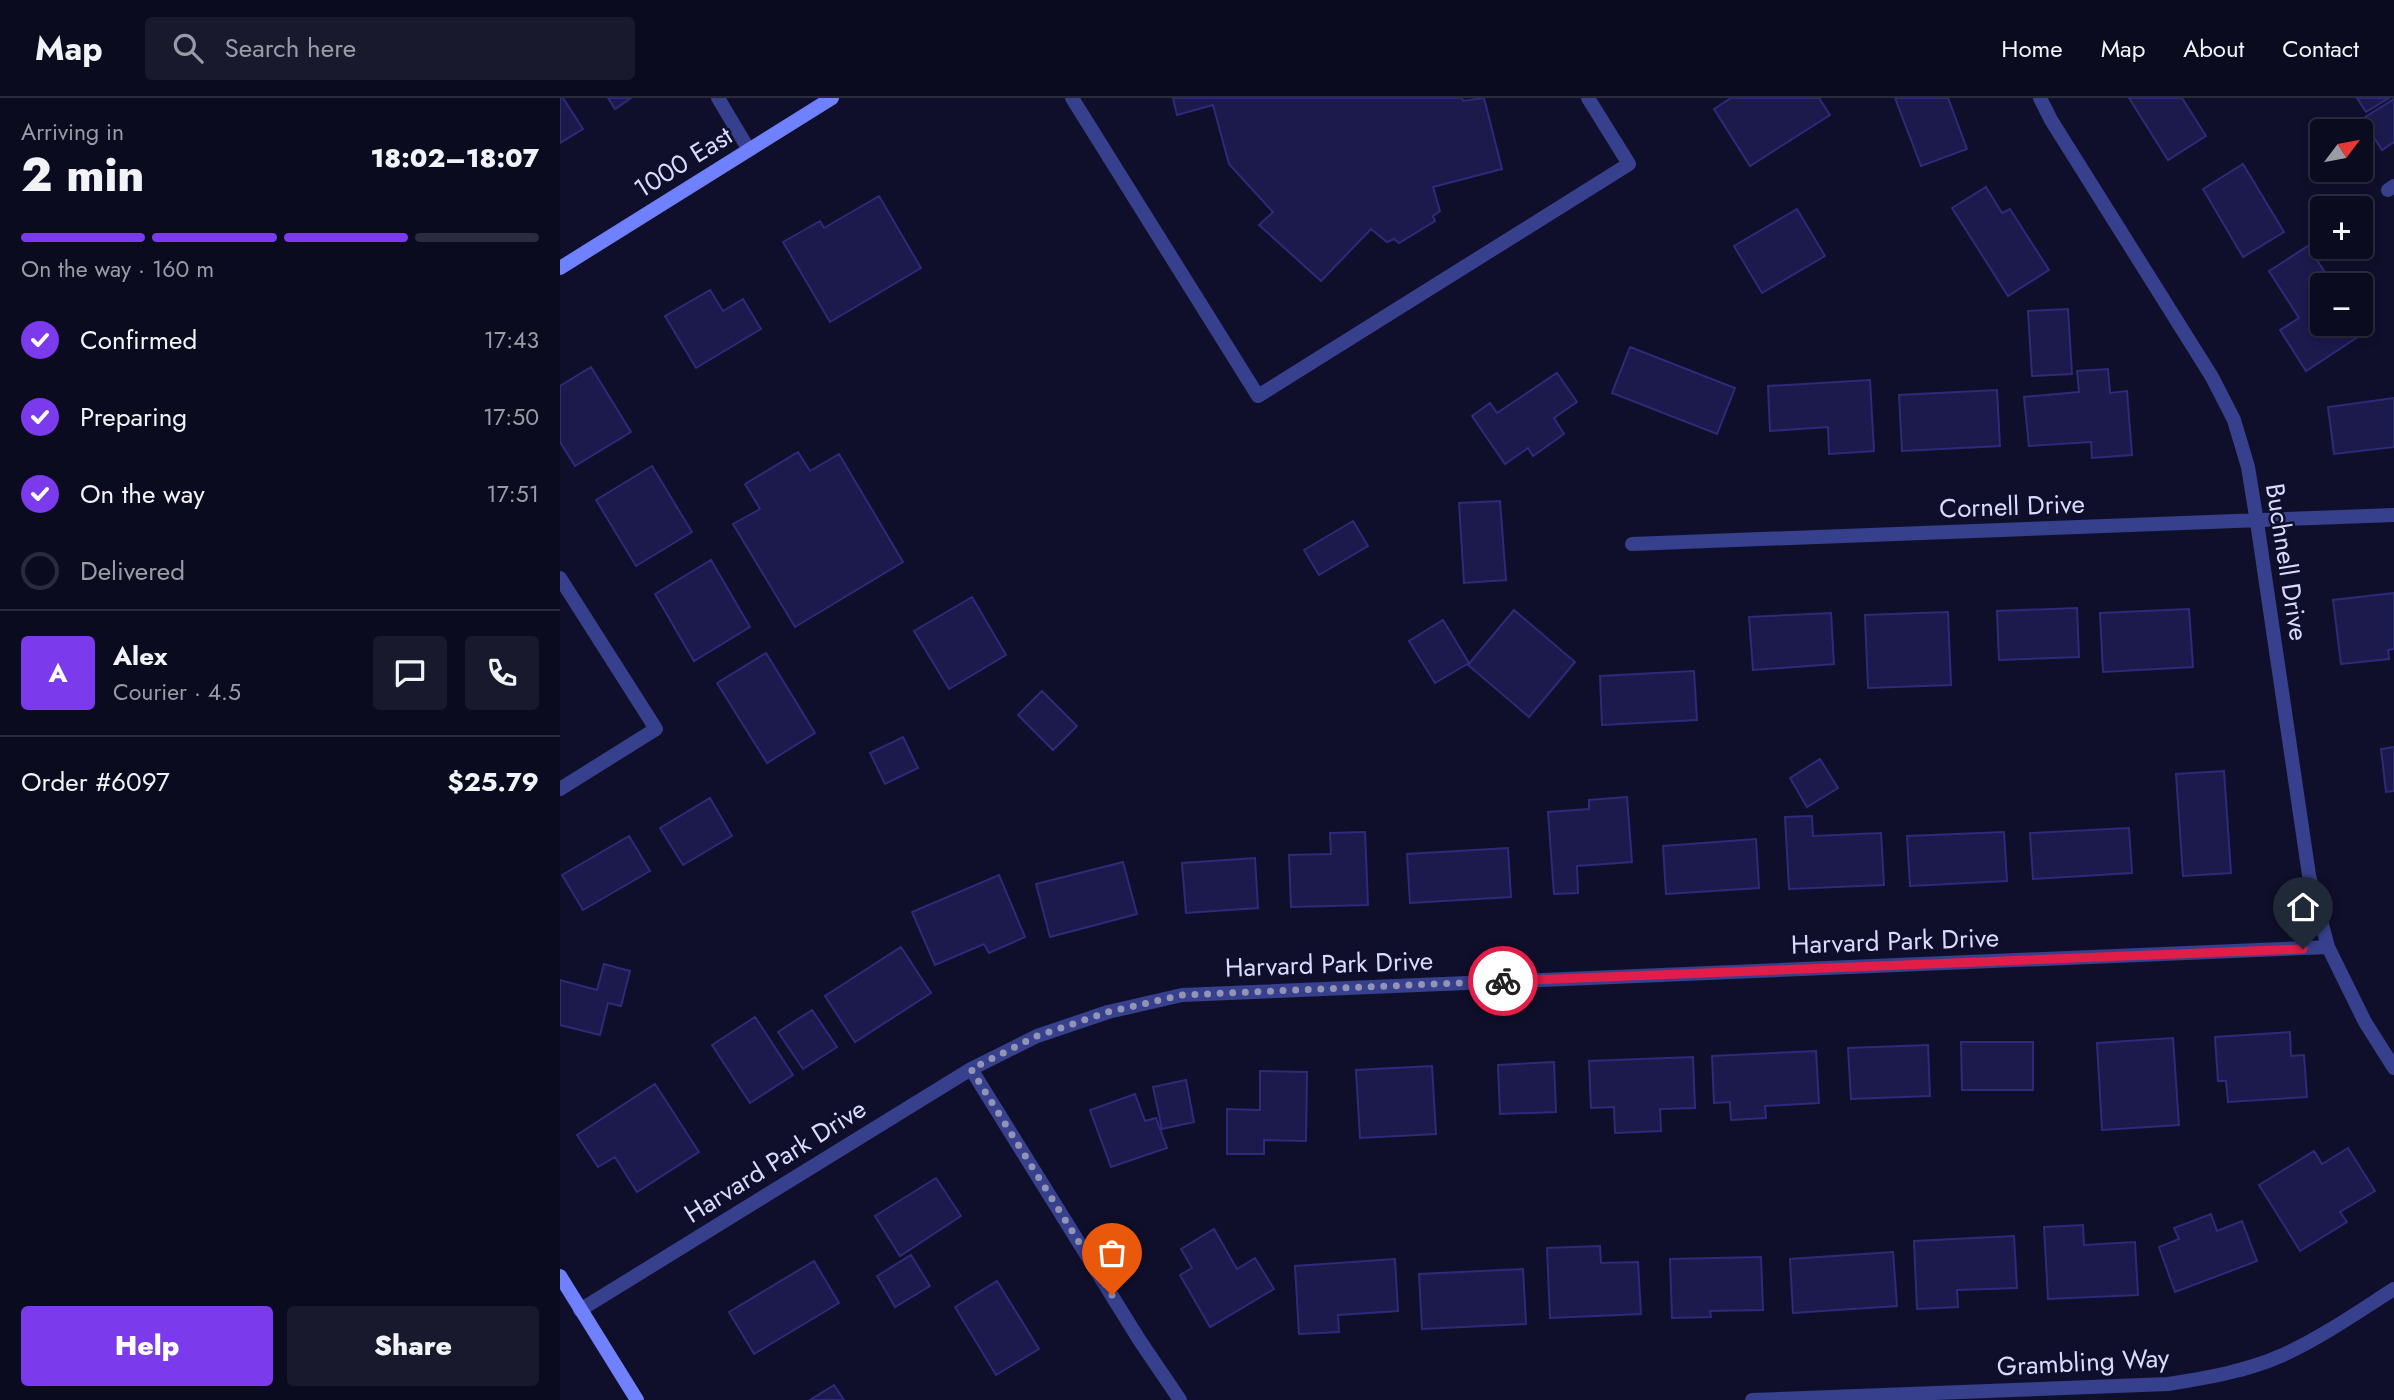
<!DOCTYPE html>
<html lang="en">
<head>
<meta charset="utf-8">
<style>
  :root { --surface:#0b0b20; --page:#19192d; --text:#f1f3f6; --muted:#9a9ba5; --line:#2b2b3e; --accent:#7c3aed }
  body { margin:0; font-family:Jost,sans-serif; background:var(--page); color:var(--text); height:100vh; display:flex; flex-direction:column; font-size:26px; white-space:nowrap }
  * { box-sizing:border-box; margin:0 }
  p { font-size:23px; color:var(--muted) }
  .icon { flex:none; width:38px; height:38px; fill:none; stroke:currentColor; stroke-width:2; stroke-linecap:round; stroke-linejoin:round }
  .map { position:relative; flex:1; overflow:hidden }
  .details { display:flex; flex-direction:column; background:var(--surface); width:560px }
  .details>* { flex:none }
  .needle { width:46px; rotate:58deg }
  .tools { position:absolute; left:1750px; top:21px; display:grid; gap:14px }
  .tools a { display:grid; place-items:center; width:63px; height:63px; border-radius:7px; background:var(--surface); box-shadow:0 4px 10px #0003,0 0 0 2px var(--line); font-size:35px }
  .pin { position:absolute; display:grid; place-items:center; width:60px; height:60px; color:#fff; margin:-72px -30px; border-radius:50% 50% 50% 0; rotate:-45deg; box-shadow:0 0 7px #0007 }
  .pin .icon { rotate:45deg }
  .courier { position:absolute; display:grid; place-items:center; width:70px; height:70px; margin:-35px; border:5px solid #e11d48; border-radius:50%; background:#fff; color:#222; box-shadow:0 2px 9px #0007 }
  .overview em { font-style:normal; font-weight:800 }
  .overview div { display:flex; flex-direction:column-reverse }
  .overview { display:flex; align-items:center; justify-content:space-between; height:119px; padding:0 21px }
  h1 { font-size:46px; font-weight:800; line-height:52px }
  .bar { display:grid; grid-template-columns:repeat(4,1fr); gap:10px 7px; align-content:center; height:84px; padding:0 21px }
  .bar i { height:9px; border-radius:5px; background:var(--line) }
  .bar .on { background:var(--accent) }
  .bar p { grid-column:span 4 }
  .line { display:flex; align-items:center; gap:18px; padding:0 21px; border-top:2px solid var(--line) }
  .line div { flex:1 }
  .round { display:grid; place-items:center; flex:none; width:74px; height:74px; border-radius:7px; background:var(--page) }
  ol { padding:0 21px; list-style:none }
  li { display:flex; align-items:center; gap:21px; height:77px }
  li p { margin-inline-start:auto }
  li .icon { padding:7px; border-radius:50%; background:var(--accent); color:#fff; stroke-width:4 }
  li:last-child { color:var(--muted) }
  li i { width:38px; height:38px; border:4px solid var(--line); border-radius:50% }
  .action { display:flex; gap:14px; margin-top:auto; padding:14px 21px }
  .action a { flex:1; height:80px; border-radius:7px; background:var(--accent); color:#fff; font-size:28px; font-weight:800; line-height:80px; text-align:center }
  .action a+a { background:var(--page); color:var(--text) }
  header { display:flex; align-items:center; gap:42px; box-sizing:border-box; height:98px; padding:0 35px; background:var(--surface); border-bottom:2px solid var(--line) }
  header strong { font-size:33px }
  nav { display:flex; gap:38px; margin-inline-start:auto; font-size:24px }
  .search { width:490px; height:63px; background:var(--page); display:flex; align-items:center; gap:18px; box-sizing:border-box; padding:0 24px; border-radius:7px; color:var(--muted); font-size:26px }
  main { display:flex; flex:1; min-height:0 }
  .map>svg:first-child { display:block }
</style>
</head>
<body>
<header>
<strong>Map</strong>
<div class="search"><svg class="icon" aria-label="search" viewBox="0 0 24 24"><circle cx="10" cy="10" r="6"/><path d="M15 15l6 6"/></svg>Search here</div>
<nav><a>Home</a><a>Map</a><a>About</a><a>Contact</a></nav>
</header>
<main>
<section class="details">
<div class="overview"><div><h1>2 min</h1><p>Arriving in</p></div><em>18:02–18:07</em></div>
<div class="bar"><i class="on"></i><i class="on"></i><i class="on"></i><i></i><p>On the way · 160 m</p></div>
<ol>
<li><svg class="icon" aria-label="check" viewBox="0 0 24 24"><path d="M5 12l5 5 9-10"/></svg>Confirmed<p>17:43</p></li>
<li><svg class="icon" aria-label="check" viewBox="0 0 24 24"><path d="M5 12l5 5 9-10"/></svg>Preparing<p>17:50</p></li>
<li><svg class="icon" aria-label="check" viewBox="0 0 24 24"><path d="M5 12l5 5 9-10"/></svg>On the way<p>17:51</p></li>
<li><i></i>Delivered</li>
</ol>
<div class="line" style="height:126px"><b class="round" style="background:var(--accent);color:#fff">A</b><div><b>Alex</b><p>Courier · 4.5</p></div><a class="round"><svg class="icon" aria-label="chat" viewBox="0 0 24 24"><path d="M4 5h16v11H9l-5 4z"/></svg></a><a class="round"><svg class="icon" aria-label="phone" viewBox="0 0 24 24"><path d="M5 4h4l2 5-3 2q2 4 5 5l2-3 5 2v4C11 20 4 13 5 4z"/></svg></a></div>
<div class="line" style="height:91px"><div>Order #6097</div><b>$25.79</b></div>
<div class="action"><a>Help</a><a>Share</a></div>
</section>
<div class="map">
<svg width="1834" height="1302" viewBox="0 0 1834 1302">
  <rect width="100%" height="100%" fill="#0f0f2b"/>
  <path fill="#1c194d" stroke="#2e2a7a" stroke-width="2" d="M0,0H3L23,31L0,45Z
    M48,0H71L55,11Z
    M613,0H902L903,3L924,0L942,71L873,89L880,113L873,118L875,123L839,145L834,141L827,144L811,131L761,183L699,127L713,114L669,66L653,7L617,17Z
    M1171,0H1259L1270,17L1190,68L1154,11Z
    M1335,0H1388L1407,51L1361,68Z
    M1569,0H1622L1646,38L1608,62Z
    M1797,0H1829L1806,14Z
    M1834,1V44L1822,52L1802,21Z
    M1683,66L1724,134L1683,159L1643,91Z
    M1426,89L1442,115L1450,111L1489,172L1448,198L1392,110Z
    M319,98L361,170L270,224L223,144L260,123L264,130Z
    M1237,111L1265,158L1202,195L1174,148Z
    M1748,148L1773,187H1762V226H1801V210L1813,229L1746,273L1720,232L1739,220L1709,173Z
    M150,192L163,213L183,201L201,231L136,270L105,218Z
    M1508,211L1512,276L1472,278L1468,213Z
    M1070,249L1175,290L1157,336L1052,295Z
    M31,269L71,334L15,368L0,344V288Z
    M1548,271L1550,295L1567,293L1572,357L1532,360L1531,344L1469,348L1464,299L1519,294L1517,273Z
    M997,275L1017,304L994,320L1004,336L973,358L968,350L945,366L912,318L930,305L937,315Z
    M1310,282L1314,353L1269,356L1268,329L1210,333L1208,288Z
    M1437,292L1440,348L1342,353L1339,297Z
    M1834,300V349L1774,356L1768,309Z
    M238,354L250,373L279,356L343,464L235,529L173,426L200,411L185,386Z
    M92,368L132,434L76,468L36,402Z
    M940,403L946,482L904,485L899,405Z
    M793,423L808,448L759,477L744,452Z
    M151,462L190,529L134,563L95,496Z
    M1834,495V551L1828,552L1829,561L1781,566L1773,502Z
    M412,499L446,557L389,591L354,533Z
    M1517,510L1519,559L1439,562L1437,513Z
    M1629,511L1633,569L1543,574L1540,515Z
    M954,512L1015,564L969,619L908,567Z
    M1388,514L1391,587L1308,590L1305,517Z
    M1271,515L1274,566L1193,572L1189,519Z
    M883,522L909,565L875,585L849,543Z
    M206,555L255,635L207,665L157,585Z
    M1134,573L1137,622L1042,627L1040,578Z
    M482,593L517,628L493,652L458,617Z
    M343,639L358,670L325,686L310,655Z
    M1834,649V693L1826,694L1821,651Z
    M1260,661L1278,690L1247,709L1230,680Z
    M1664,673L1671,775L1623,778L1616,676Z
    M1067,699L1072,764L1017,768L1018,795L994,796L988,714L1029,711V702Z
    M150,700L172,738L123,767L100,730Z
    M1252,718L1253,738L1321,735L1324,787L1229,791L1225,719Z
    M1569,730L1572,775L1473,781L1470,735Z
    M805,734L808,807L731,809L729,757L771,756L770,735Z
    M1444,734L1447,783L1350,788L1347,738Z
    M69,738L90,773L23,812L2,777Z
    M1196,741L1199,790L1106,796L1103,748Z
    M948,750L951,799L850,805L847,756Z
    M695,760L698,810L626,815L622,765Z
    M563,764L577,816L490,839L476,786Z
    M439,777L465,839L429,855L424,846L375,867L352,814Z
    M341,849L371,895L295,944L265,898Z
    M44,866L70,873L61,908L48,905L40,937L0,927V882L37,892Z
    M252,912L277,949L243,971L218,934Z
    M195,919L233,977L190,1005L152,947Z
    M1730,934L1731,958L1744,957L1747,999L1668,1004L1666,983H1658L1655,939Z
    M1613,940L1619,1027L1542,1032L1537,945Z
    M1401,944H1473V992H1402Z
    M1368,947L1370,998L1291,1001L1288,950Z
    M1256,953L1259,1005L1205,1008L1206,1020L1171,1022L1170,1004L1154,1005L1152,958Z
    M1133,959L1135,1010L1100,1011L1101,1033L1055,1035L1054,1009L1031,1010L1029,963Z
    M994,964L996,1014L940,1016L938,967Z
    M872,968L876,1036L800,1040L796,972Z
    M700,973L747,974L746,1043L704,1042V1056H667V1011L700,1012Z
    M626,982L634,1024L602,1031L593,989Z
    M95,986L139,1054L77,1094L55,1059L38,1069L17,1037Z
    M575,996L585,1023L596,1020L607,1050L551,1069L530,1012Z
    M1788,1050L1815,1093L1780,1114L1787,1124L1740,1153L1699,1087L1754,1053L1762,1066Z
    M376,1080L401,1118L340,1158L315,1118Z
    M1651,1116L1657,1133L1682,1123L1697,1163L1615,1194L1599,1149L1619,1141L1614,1130Z
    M1523,1127L1524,1147L1575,1144L1578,1197L1488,1201L1484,1129Z
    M654,1131L677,1171L695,1160L714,1191L650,1229L620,1177L632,1170L621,1151Z
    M1454,1138L1457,1190L1397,1192L1398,1209L1357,1211L1354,1143Z
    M1040,1148L1041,1165L1078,1164L1081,1216L990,1220L987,1150Z
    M1333,1154L1337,1208L1233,1215L1230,1161Z
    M351,1157L370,1188L335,1209L317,1178Z
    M1201,1159L1203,1212L1150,1213L1151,1219L1112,1220L1110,1161Z
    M835,1161L838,1213L778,1217L779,1234L739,1236L735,1168Z
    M254,1163L279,1205L194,1256L169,1214Z
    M963,1171L966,1226L862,1231L859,1176Z
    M437,1183L479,1251L436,1277L395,1209Z
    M274,1287L284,1302H250Z"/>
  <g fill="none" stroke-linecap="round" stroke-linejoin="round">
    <path stroke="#37408d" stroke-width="14" d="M158,0L189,52
      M512,0L698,298L1069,66L1028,0
      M1828,92L1834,88
      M0,480L96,631L0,691"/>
    <path stroke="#37408d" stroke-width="14" d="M1480,0L1491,22L1652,279L1674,322L1688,369L1697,424L1749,777L1768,849L1805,924L1834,970
      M1072,446L1834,417
      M411,971L580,1243L620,1302
      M20,1212L411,971L477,938L548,914L622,897L1768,849
      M1192,1302L1608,1286C1647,1280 1687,1273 1723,1257C1762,1239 1798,1214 1834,1191"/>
    <path stroke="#6f81ff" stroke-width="14" d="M0,170L272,0
      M0,1178L77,1302"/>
  </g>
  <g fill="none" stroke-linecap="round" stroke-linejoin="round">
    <path stroke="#9293b5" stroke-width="7" stroke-dasharray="0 12.6" d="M552,1197L411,971L477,938L548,914L622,897L943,883"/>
    <path stroke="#e11d48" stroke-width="9" d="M943,883L1743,851"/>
  </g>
  <g text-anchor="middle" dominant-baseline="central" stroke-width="5" stroke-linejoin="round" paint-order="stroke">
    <g font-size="26" fill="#d8daff" stroke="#0f0f2b">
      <text transform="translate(123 64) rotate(-32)">1000 East</text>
      <text transform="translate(1452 408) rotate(-2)">Cornell Drive</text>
      <text transform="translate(1727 464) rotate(81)">Buchnell Drive</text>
      <text transform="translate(1335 843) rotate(-2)">Harvard Park Drive</text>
      <text transform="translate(769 866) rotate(-2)">Harvard Park Drive</text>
      <text transform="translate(215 1063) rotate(-32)">Harvard Park Drive</text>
      <text transform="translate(1523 1264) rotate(-3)">Grambling Way</text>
    </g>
  </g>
</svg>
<div class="tools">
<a><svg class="needle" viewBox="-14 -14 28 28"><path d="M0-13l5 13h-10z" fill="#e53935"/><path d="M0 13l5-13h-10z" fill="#9a9ba5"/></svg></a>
<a>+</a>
<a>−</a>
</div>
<div class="pin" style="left:552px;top:1197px;background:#ea580c"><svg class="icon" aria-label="bag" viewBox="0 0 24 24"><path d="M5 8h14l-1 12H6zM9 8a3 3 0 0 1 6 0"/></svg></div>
<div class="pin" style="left:1743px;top:851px;background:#1f2937"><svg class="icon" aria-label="home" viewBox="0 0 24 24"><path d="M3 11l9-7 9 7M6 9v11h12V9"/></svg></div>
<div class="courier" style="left:943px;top:883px"><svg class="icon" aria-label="bike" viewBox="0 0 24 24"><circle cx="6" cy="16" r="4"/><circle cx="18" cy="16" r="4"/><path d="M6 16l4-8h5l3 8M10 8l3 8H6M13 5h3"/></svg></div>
</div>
</main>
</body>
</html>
